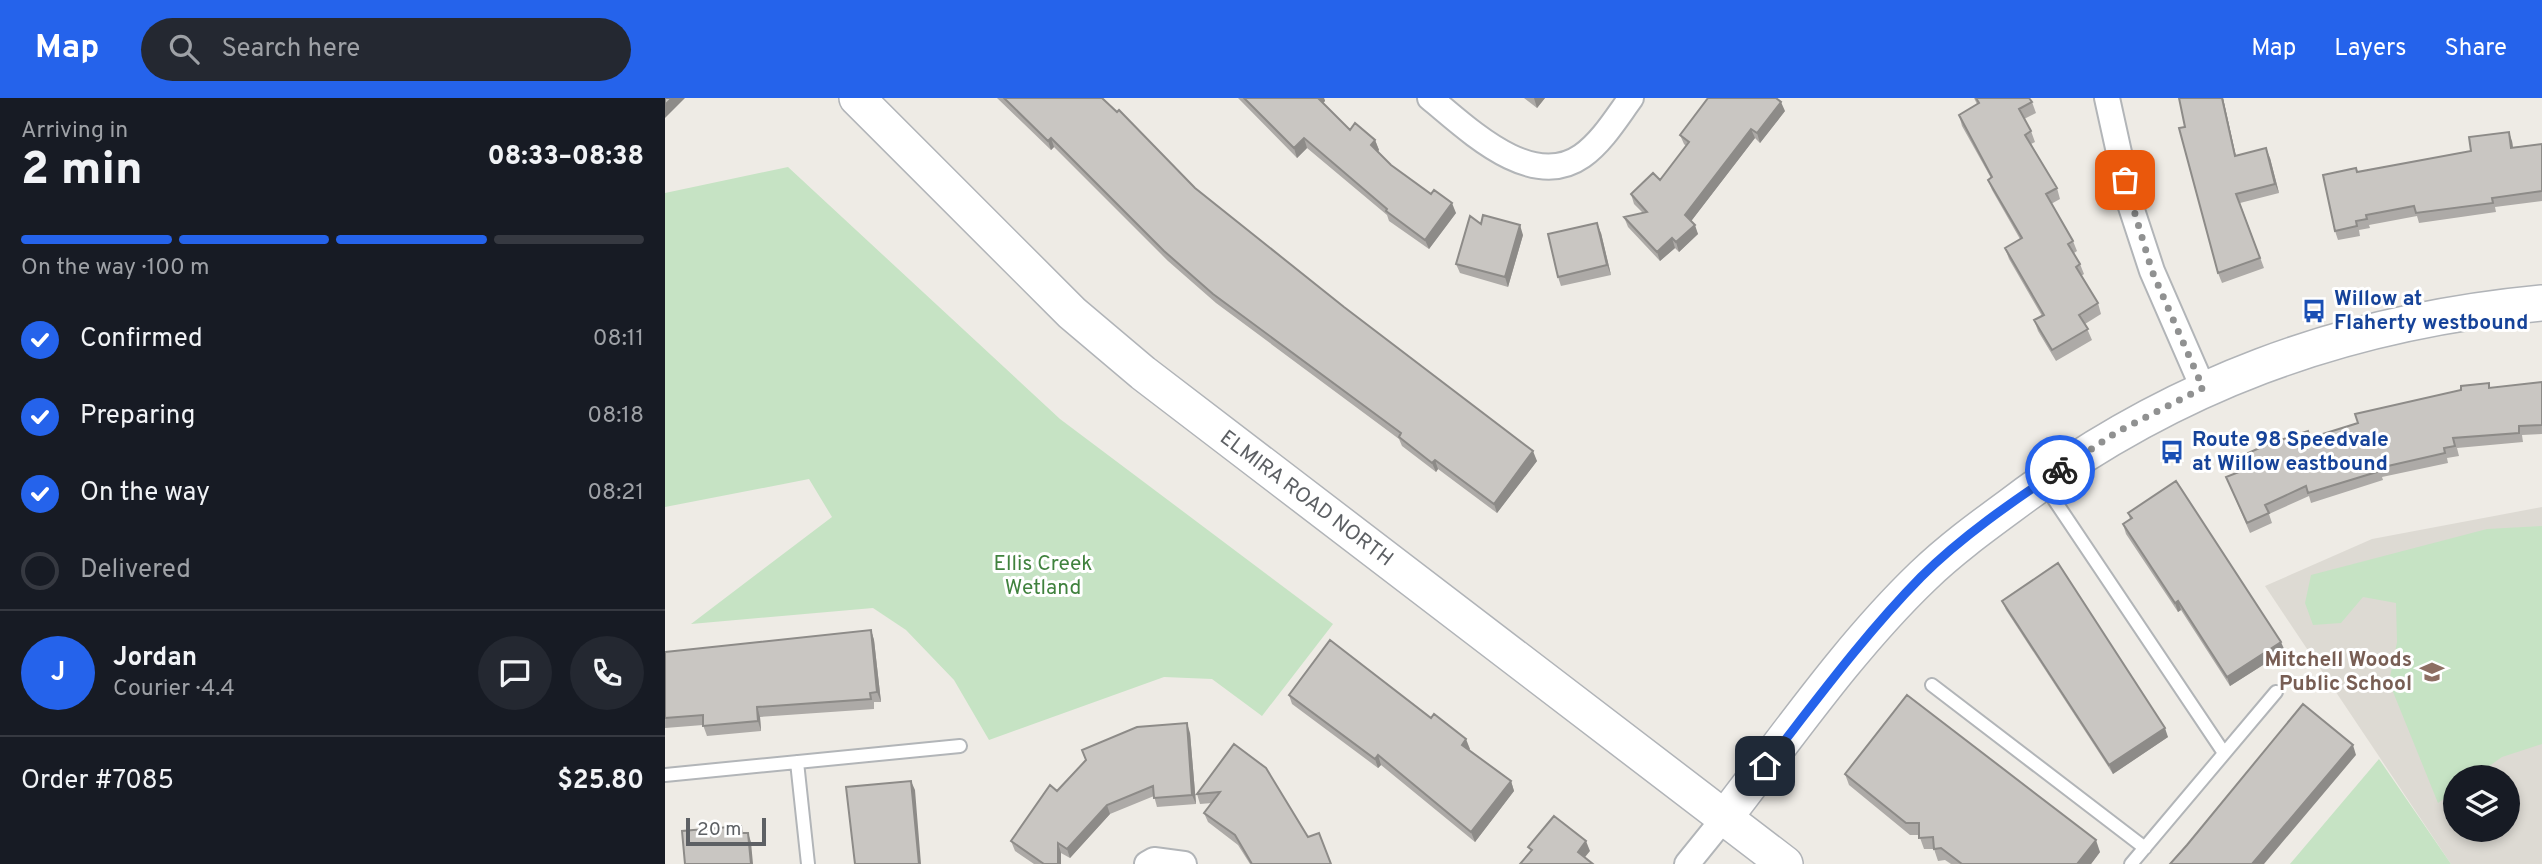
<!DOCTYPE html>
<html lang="en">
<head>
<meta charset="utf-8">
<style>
  :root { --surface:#171b24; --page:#242831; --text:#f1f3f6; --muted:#9ea1a6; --line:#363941; --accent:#2563eb }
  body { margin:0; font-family:Overpass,sans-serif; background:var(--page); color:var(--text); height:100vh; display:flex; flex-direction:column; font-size:26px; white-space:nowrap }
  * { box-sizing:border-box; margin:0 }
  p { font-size:23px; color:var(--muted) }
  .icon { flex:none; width:38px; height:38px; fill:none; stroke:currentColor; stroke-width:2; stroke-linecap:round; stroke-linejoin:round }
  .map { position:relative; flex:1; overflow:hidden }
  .details { display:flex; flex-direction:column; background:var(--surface); width:665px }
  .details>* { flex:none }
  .tools { position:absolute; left:1778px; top:667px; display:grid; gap:14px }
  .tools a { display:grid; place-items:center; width:77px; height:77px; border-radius:50%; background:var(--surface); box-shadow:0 4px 10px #0003; font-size:35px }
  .scale { position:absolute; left:21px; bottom:18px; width:80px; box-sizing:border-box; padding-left:7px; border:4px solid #5d6064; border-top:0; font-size:19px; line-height:24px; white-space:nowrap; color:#5d6064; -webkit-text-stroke:5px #fff; paint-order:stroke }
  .pin { position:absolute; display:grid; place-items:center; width:60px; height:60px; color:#fff; margin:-30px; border-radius:14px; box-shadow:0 4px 10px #0006 }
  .courier { position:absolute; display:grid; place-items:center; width:70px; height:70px; margin:-35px; border:5px solid #2563eb; border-radius:50%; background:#fff; color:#222; box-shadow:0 2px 9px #0007 }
  .headline em { font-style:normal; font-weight:800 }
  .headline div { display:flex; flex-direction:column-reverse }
  .headline { display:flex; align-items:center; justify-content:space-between; height:119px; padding:0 21px }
  h1 { font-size:46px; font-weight:800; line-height:52px }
  .bar { display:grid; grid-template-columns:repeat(4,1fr); gap:10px 7px; align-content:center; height:84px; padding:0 21px }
  .bar i { height:9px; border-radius:5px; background:var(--line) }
  .bar .on { background:var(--accent) }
  .bar p { grid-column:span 4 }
  .line { display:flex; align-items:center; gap:18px; padding:0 21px; border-top:2px solid var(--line) }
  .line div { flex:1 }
  .round { display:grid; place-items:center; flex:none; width:74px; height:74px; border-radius:37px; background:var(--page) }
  ol { padding:0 21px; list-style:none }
  li { display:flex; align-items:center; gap:21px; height:77px }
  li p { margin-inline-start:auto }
  li .icon { padding:7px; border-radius:50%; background:var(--accent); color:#fff; stroke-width:4 }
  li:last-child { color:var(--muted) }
  li i { width:38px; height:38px; border:4px solid var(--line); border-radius:50% }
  header { display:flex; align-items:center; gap:42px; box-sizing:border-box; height:98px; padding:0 35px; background:var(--accent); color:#fff }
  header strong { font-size:33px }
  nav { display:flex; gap:38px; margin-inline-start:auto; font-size:24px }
  .search { width:490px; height:63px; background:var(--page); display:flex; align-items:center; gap:18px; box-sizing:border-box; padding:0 24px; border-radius:38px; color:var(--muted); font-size:26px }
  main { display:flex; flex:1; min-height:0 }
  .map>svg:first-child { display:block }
</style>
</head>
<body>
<header>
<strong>Map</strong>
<div class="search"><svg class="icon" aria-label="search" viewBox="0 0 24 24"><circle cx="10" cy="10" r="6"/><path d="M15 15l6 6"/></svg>Search here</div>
<nav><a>Map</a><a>Layers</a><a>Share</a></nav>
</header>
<main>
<section class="details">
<div class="headline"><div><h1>2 min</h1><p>Arriving in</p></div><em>08:33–08:38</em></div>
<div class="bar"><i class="on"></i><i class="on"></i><i class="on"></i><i></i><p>On the way · 100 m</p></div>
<ol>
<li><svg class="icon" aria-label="check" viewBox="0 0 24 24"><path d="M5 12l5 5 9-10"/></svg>Confirmed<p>08:11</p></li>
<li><svg class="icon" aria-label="check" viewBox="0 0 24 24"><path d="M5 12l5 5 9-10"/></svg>Preparing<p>08:18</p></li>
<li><svg class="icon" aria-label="check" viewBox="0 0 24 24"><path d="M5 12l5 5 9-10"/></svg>On the way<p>08:21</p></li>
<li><i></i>Delivered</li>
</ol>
<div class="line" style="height:126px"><b class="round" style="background:var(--accent);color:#fff">J</b><div><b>Jordan</b><p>Courier · 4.4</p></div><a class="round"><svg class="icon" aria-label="chat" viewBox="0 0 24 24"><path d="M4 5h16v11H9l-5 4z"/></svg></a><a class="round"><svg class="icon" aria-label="phone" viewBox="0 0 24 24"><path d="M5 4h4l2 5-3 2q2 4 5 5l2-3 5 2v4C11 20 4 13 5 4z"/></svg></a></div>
<div class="line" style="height:91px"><div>Order #7085</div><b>$25.80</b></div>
</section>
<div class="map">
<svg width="1877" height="766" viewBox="0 0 1877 766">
  <rect width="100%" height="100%" fill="#eeebe5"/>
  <path fill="#dddad3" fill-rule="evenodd" d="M1877,409V766H1786L1600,488L1707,441ZM1790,679H1843V732H1790Z"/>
  <path fill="#c6e3c4" d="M123,69L395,321L668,526L597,618L547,581L499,579L324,642L289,582L241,532L208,510L26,526L167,419L144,381L0,409V95Z
    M1877,428V646L1837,659L1809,679H1790V693L1773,705L1724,584L1732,544L1731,505L1698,499L1676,525L1648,527L1640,505L1646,477L1822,431Z
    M1714,661L1786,766H1625Z"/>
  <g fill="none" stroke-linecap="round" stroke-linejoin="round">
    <g stroke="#b2b5b8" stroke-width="16">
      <path id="lane" d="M1380,388L1559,655
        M1267,587L1480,750
        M132,664L143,766
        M0,677L295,648
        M1466,766L1611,594"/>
    </g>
    <g stroke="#b2b5b8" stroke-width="28">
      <path id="street" d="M765,0C802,30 866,94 917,58C937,44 952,19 966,0
        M1442,0L1466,109L1487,173L1538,290
        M482,766L489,762L519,766
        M1022,766L1060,719"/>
    </g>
    <g stroke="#b1b4b8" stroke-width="38">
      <path id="secondary" d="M192,0L407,215L478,275L1120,766
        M1060,719C1123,638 1184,549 1258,478C1285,452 1315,430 1345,408C1505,287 1677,224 1877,205"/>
    </g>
    <use href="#lane" stroke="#fff" stroke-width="12"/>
    <use href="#street" stroke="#fff" stroke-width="24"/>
    <use href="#secondary" stroke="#fff" stroke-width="35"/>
  </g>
  <path fill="#adaaa7" d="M332,0H437L530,90L872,363L832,415L773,371L771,374L737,348L734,341L551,205L503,163L389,49L386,52Z
    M573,0H659L660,3L658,5L685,32L710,42L714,52L713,53L726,67L791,115L764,151L724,123L722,117L642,50L632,60Z
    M859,0H880L872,10Z
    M1309,0H1364L1367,4L1371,15L1359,21L1366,33L1370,44L1366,46L1392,90L1395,101L1386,106L1408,143L1412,153L1409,155L1415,166L1419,176L1416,178L1433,205L1436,216L1420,226L1427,242L1391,263L1373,233L1369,222L1377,218L1344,161L1340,150L1355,141L1327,92L1323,82L1326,80L1297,28L1294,17L1312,6Z
    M1514,0H1558L1571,58L1605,60L1614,95L1575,105L1599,170L1557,185L1553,175Z
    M1120,13L1095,45L1090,40L1026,123L1033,136L1014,154L1010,150L995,163L963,129L959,119L978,115L969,106L966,96L995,82L1021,48L1019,46L1015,37Z
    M1847,43L1848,49L1877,46V103L1830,109L1831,114L1754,125L1752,118L1704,127L1705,130L1694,132L1695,138L1673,142L1670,133L1691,70L1693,74L1806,53Z
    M816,126L858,137L843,189L795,175L791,166Z
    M936,135L946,177L896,188L893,179Z
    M1877,284V336L1857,337L1858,344L1792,350L1794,358L1782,360L1783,365L1717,379L1718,382L1646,405L1644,398L1604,416L1607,425L1585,435L1561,379L1573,374L1568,362L1645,340L1796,292L1824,285L1825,290Z
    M1463,415L1620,553L1565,588L1516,512L1513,514L1461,436L1458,426L1465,421Z
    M1337,503L1503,639L1448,676L1341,512Z
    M206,532L209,542L216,604H209V611L95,619L96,633L42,638L38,627L0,630V554Z
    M624,597L805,651L804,652L846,683L849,693L810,744L716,667L713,670L627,606Z
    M525,635L531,706L492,709L489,698L445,716L405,760L396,755V766H369L350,753L346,743L392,693Z
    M569,646L643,739L666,766H585L573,747L543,724L539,715L547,705L535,706L532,696Z
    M1180,676L1435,754L1426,766H1286L1280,762L1273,763L1269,751H1259L1254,737H1245L1184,687Z"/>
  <path fill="#8d8b88" d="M7,0H20L0,20V7Z
    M652,0H659L660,3L655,8Z
    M869,0H880L872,10Z
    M1557,0H1558L1573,68L1570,58Z
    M1116,4L1120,13L1095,45L1092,35Z
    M1086,31L1090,40L1024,126L1020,117Z
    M1844,34L1847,43L1849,59L1846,50Z
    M386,40L389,49L386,52L383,43Z
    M639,40L642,50L632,60L629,50Z
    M710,42L714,52L710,57L706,47Z
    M1601,50L1605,60L1614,95L1610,86Z
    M787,105L791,115L764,151L760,142Z
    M932,125L936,135L946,177L942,167Z
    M855,127L858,137L843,189L840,179Z
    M1030,127L1033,136L1014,154L1011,144Z
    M1007,140L1010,150L995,163L992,154Z
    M868,353L872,363L832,415L829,406Z
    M770,362L773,371L771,374L767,365Z
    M1513,503L1516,512L1513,514L1510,505Z
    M206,532L209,542L216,604L212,594Z
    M1616,544L1620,553L1565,588L1562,579Z
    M92,609L95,619L96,633L93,623Z
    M522,625L525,635L531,706L527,697Z
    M1500,630L1503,639L1448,676L1444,667Z
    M801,641L805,651L800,656L797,647Z
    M1688,647L1691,657L1599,766H1587Z
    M713,657L716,667L713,670L710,661Z
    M246,683L250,692L256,766H254Z
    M846,683L849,693L810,744L806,734Z
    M442,707L445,716L405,760L402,751Z
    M83,735L86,744L88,766H86Z
    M1431,742L1435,754L1426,766H1412Z
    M921,743L925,753L916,764L913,754Z
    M393,745L396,755V766H393Z"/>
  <path fill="#c9c6c2" stroke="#8d8b88" stroke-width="2" d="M0,0H7L0,7Z
    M339,0H437L452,14L454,12L530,90L679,209L868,353L829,406L770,362L767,365L734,339L736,335L548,196L499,153L386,40L383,43Z
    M579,0H653L685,32L690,25L710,42L706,47L726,67L766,96L769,92L787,105L760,142L721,113L722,111L639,40L629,50Z
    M1043,0H1111L1116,4L1092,35L1086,31L1020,117L1030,127L1011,144L1007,140L992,154L959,119L982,114L966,96L988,75L995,82L1024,44L1015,37Z
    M1311,0H1364L1367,4L1354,11L1366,33L1360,37L1392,90L1381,96L1408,143L1403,146L1415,166L1411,169L1433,205L1414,217L1423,231L1387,252L1369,222L1379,217L1340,150L1357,140L1323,82L1327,79L1294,17L1314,5Z
    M1514,0H1557L1570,58L1601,50L1610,86L1571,96L1595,160L1553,175L1514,30L1520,29Z
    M1844,34L1846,50L1877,46V93L1827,100L1828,105L1751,115L1749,108L1701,117L1702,121L1691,123L1692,128L1670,133L1658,77L1691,70L1692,74L1806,53L1804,39Z
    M818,117L855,127L840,179L791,166L805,118L816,126Z
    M932,125L942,167L893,179L883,136Z
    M1877,284V327L1854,328V335L1788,340L1790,348L1779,350L1780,355L1714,370L1715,373L1643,395L1641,388L1600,407L1604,415L1582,425L1561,379L1574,374L1568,362L1603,346L1643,333L1645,340L1693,325L1690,316L1796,292V288L1824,285V290Z
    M1511,383L1616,544L1562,579L1513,503L1510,505L1458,426L1467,420L1463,415Z
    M1393,465L1500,630L1444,667L1337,503Z
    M206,532L212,594L205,595L206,601L92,609L93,623L38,628V617L0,620V554Z
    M665,542L766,620L769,616L801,641L797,647L846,683L806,734L713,657L710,661L624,597Z
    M1242,597L1431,742L1412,766H1297L1276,750L1269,751L1268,739L1254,740V725H1241L1180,676Z
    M1638,606L1688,647L1587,766H1505L1522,747Z
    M522,625L527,697L489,700L488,688L442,707L402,751L393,745V766H379L346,743L385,687L392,693L421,662L417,652L472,629Z
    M569,646L601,670L643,739L654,735L666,766H587L570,737L539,715L555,694L532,696Z
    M246,683L254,766H190L181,689Z
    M889,718L921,743L913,754L928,766H855L867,752L863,749Z
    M76,728L77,735H83L86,766H20L17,733Z"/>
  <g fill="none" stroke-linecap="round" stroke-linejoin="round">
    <path stroke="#909191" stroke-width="7" stroke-dasharray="0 12.6" d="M1395,372L1452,334L1538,290L1487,173L1460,82"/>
    <path stroke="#2563eb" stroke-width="9" d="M1100,668C1150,604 1199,537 1256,479C1296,439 1348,403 1395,372"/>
  </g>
  <defs>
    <g id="bus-bare" transform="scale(1.89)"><path d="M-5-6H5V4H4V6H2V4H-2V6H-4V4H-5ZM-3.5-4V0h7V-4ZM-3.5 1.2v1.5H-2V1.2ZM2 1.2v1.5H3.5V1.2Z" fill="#1a4fb4" stroke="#fff" stroke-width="2.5" paint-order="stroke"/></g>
    <g id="school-bare" transform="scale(1.89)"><path d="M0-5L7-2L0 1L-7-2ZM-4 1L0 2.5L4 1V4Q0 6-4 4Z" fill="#8d6e63" stroke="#fff" stroke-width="2.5" paint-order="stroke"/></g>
  </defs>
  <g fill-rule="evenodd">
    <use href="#bus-bare" x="1649" y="213"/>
    <use href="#bus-bare" x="1507" y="354"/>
    <use href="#school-bare" x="1767" y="574"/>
  </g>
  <g text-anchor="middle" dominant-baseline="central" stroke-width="6" stroke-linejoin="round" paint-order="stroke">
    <g font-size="21" font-weight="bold" fill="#164399" stroke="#fff" text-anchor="start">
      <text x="1669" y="201">Willow at<tspan x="1669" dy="24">Flaherty westbound</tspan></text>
      <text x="1527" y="342">Route 98 Speedvale<tspan x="1527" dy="24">at Willow eastbound</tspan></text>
    </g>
    <g font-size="21" fill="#5d6064" stroke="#fff">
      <text transform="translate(641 401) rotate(37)">ELMIRA ROAD NORTH</text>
    </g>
    <g font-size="21" fill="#40823e" stroke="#fff">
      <text x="378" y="466">Ellis Creek<tspan x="378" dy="24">Wetland</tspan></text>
    </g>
    <g font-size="21" font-weight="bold" fill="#785e54" stroke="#fff" text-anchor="end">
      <text x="1747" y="562">Mitchell Woods<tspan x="1747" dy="24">Public School</tspan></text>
    </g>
  </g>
</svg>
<div class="tools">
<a><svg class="icon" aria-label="layers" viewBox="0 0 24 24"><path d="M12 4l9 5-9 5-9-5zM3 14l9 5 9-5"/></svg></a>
</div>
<div class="scale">20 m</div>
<div class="pin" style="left:1460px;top:82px;background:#ea580c"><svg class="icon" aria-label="bag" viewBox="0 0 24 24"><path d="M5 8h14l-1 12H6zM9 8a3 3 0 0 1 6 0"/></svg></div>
<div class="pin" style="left:1100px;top:668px;background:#1f2937"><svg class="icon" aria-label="home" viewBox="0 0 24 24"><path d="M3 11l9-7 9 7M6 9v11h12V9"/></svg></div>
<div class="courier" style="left:1395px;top:372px"><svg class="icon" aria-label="bike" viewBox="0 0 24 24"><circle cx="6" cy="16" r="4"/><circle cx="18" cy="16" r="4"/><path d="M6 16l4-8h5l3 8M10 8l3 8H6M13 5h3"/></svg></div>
</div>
</main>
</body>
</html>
